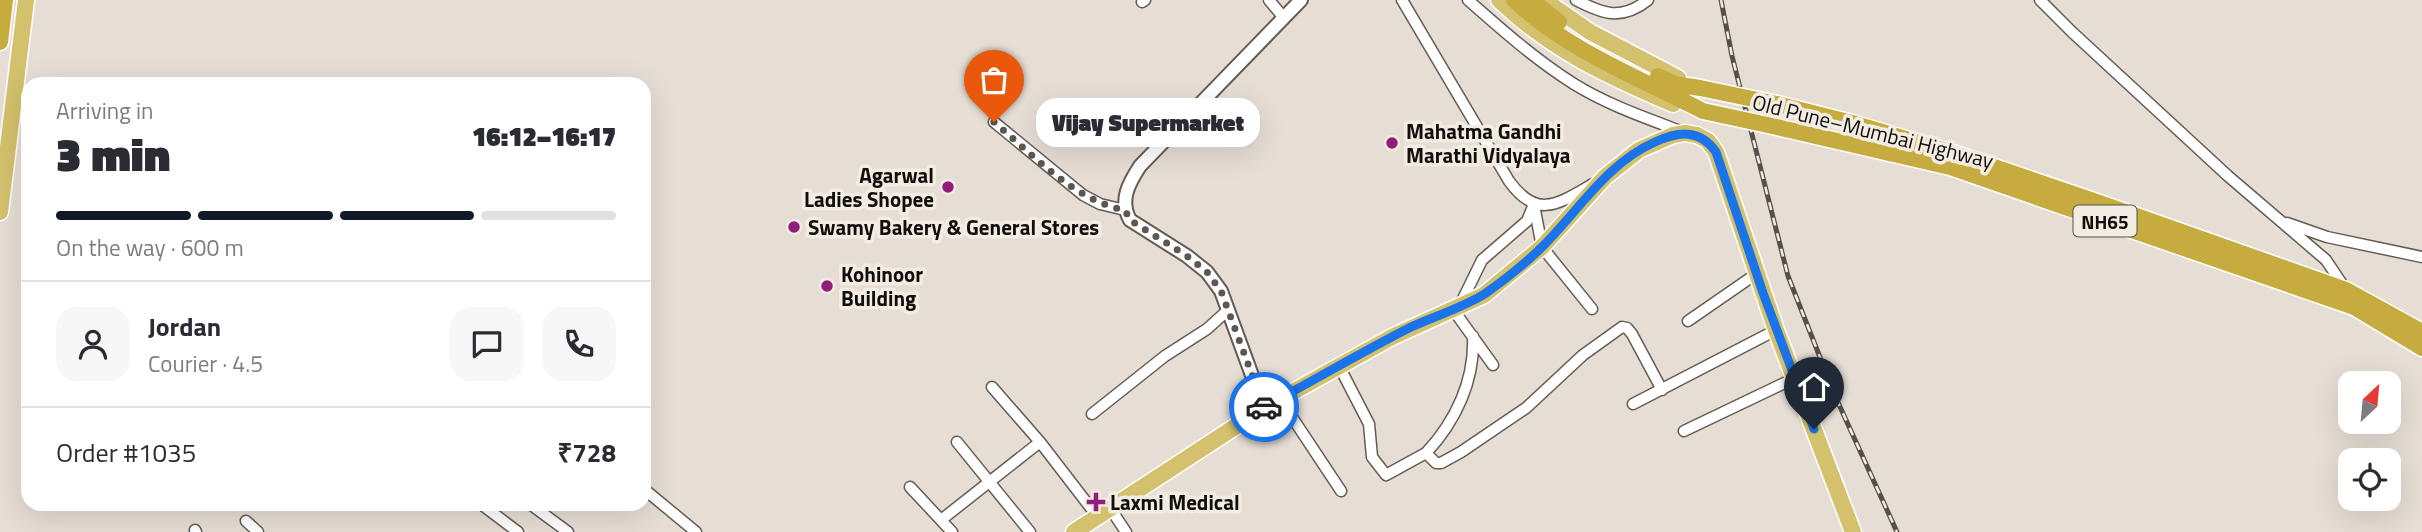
<!DOCTYPE html>
<html lang="en">
<head>
<meta charset="utf-8">
<style>
  :root { --surface:#fff; --page:#f7f7f7; --text:#2b2b33; --muted:#7c7c81; --line:#e1e1e2; --accent:#111827 }
  body { margin:0; font-family:"Titillium Web",sans-serif; background:var(--page); color:var(--text); height:100vh; display:flex; flex-direction:column; font-size:26px; white-space:nowrap }
  * { box-sizing:border-box; margin:0 }
  p { font-size:23px; color:var(--muted) }
  .icon { flex:none; width:38px; height:38px; fill:none; stroke:currentColor; stroke-width:2; stroke-linecap:round; stroke-linejoin:round }
  .map { position:relative; flex:1; overflow:hidden }
  .sheet { position:absolute; left:21px; top:77px; width:630px; height:434px; display:flex; flex-direction:column; background:var(--surface); border-radius:21px; box-shadow:0 7px 28px #0002 }
  .sheet>* { flex:none }
  .needle { width:46px; rotate:26deg }
  .fabs { position:absolute; left:2338px; top:371px; display:grid; gap:14px }
  .fabs a { display:grid; place-items:center; width:63px; height:63px; border-radius:14px; background:var(--surface); box-shadow:0 7px 28px #0002; font-size:35px }
  .pin { position:absolute; display:grid; place-items:center; width:60px; height:60px; color:#fff; margin:-72px -30px; border-radius:50% 50% 50% 0; rotate:-45deg; box-shadow:0 0 7px #0007 }
  .pin .icon { rotate:45deg }
  .courier { position:absolute; display:grid; place-items:center; width:70px; height:70px; margin:-35px; border:5px solid #1a73e8; border-radius:50%; background:#fff; color:#222; box-shadow:0 2px 9px #0007 }
  .bubble { position:absolute; height:49px; border-radius:21px; background:var(--surface); box-shadow:0 7px 28px #0002; font-size:23px; font-weight:800; line-height:49px; text-align:center }
  .overview em { font-style:normal; font-weight:800 }
  .overview div { display:flex; flex-direction:column-reverse }
  .overview { display:flex; align-items:center; justify-content:space-between; height:119px; padding:0 35px }
  h1 { font-size:46px; font-weight:800; line-height:52px }
  .bar { display:grid; grid-template-columns:repeat(4,1fr); gap:10px 7px; align-content:center; height:84px; padding:0 35px }
  .bar i { height:9px; border-radius:5px; background:var(--line) }
  .bar .selected { background:var(--accent) }
  .bar p { grid-column:span 4 }
  .line { display:flex; align-items:center; gap:18px; padding:0 35px; border-top:2px solid var(--line) }
  .line div { flex:1 }
  .round { display:grid; place-items:center; flex:none; width:74px; height:74px; border-radius:21px; background:var(--page) }
  .map>svg:first-child { display:block }
</style>
</head>
<body>
<div class="map">
<svg width="2422" height="532" viewBox="0 0 2422 532">
  <rect width="100%" height="100%" fill="#e6ded5"/>
  <g fill="none" stroke-linecap="round" stroke-linejoin="round">
    <g stroke="#625c53" stroke-width="13">
      <path id="minor" d="M1269,0L1284,18
        M1402,0L1509,181C1537,220 1558,204 1593,184
        M1468,0C1502,30 1536,60 1574,84C1608,105 1646,118 1683,132
        M1576,0C1603,14 1621,21 1648,0
        M2040,0L2072,32L2228,176L2326,260L2344,287
        M1142,2L1145,0
        M994,122L1083,195L1100,204L1125,210
        M1534,205L1542,247L1592,309
        M2287,223L2327,237L2422,257
        M1460,305L1482,260L1527,221L1534,204
        M1452,308L1493,365
        M1688,321L1756,274
        M1339,366L1369,424L1372,457L1386,475L1426,453L1436,463H1441L1461,452L1526,408L1583,355L1622,327L1627,328L1632,334L1662,390
        M992,387L1040,442L1097,516
        M1280,399L1341,491
        M1633,404L1776,330
        M1092,414L1165,356L1207,329L1228,310
        M1684,431L1795,378
        M957,442L1030,532
        M1426,453C1456,421 1475,380 1473,336
        M910,487L952,532
        M644,489L696,532
        M481,504L518,532
        M530,504L568,532
        M1110,508L1126,532
        M941,520L1040,442
        M246,521L258,532
        M195,530L196,532"/>
    </g>
    <g stroke="#625c53" stroke-width="16">
      <path id="tertiary" d="M1264,408L1221,291L1207,272L1187,256L1130,220C1119,200 1129,183 1140,166L1301,0"/>
    </g>
    <g stroke="#fff" stroke-width="19">
      <path id="primary" d="M1499,0C1551,50 1608,76 1673,104
        M1544,0L1590,32L1678,78
        M0,212L26,0
        M1074,532L1264,408L1392,337L1484,295L1542,247L1605,177L1639,150L1673,135L1685,133L1697,135L1708,141L1716,152L1776,330L1853,532"/>
    </g>
    <g stroke="#fff" stroke-width="19">
      <path id="trunk" d="M1514,0C1567,50 1639,78 1703,111
        M1531,0L1559,22
        M0,42L5,0
        M1658,76L1674,84L1700,88
        M1777,104L1852,123L1953,153L2097,202L2346,290L2422,332
        M1777,127L1950,167L2354,307L2422,348"/>
    </g>
    <use href="#minor" stroke="#fff" stroke-width="10"/>
    <use href="#tertiary" stroke="#fff" stroke-width="12"/>
    <use href="#primary" stroke="#d4c16e" stroke-width="16"/>
    <use href="#trunk" stroke="#c6ac3e" stroke-width="16"/>
    <g stroke="#55504b" stroke-width="5">
      <path id="rail" d="M1721,0L1732,56L1788,276L1836,398L1897,532"/>
    </g>
    <use href="#rail" stroke="#f3ece2" stroke-width="2.5" stroke-dasharray="8" stroke-linecap="butt"/>
    <g stroke="#fff" stroke-width="19" stroke-linecap="butt">
      <path id="trunk-bridge" d="M1700,88L1777,104
        M1703,111L1777,127"/>
    </g>
    <use href="#trunk-bridge" stroke="#c6ac3e" stroke-width="16"/>
  </g>
  <g fill="none" stroke-linecap="round" stroke-linejoin="round">
    <path stroke="#5c5752" stroke-width="7" stroke-dasharray="0 12.6" d="M994,122C1032,154 1075,201 1125,210L1130,220L1187,256L1207,272L1221,291L1264,407"/>
    <path stroke="#1a73e8" stroke-width="9" d="M1264,407C1313,381 1360,353 1409,328C1432,317 1465,307 1486,293C1506,279 1526,263 1543,246C1579,210 1607,163 1655,142C1679,131 1700,129 1716,152L1763,293L1814,429"/>
  </g>
  <g fill="#921e7c" stroke="#f3ece2" stroke-width="2.5">
    <circle cx="1392" cy="143" r="7"/>
    <circle cx="948" cy="187" r="7"/>
    <circle cx="794" cy="227" r="7"/>
    <circle cx="827" cy="286" r="7"/>
    <path d="M1092.5 491.5h7v7h7v7h-7v7h-7v-7h-7v-7h7z"/>
  </g>
  <g text-anchor="middle" dominant-baseline="central" stroke-width="7" stroke-linejoin="round" paint-order="stroke">
    <rect fill="#f3ece2" stroke="#55514c" stroke-width="2" x="2073.5" y="205.5" width="63" height="31" rx="5"/>
    <g font-size="19" font-weight="bold" fill="#110e0b">
      <text x="2105" y="221">NH65</text>
    </g>
    <g font-size="21" font-weight="bold" fill="#110e0b" stroke="#f3ece2" text-anchor="start">
      <text x="1406" y="131">Mahatma Gandhi<tspan x="1406" dy="24">Marathi Vidyalaya</tspan></text>
      <text x="934" y="175" text-anchor="end">Agarwal<tspan x="934" dy="24">Ladies Shopee</tspan></text>
      <text x="808" y="227">Swamy Bakery &amp; General Stores</text>
      <text x="841" y="274">Kohinoor<tspan x="841" dy="24">Building</tspan></text>
      <text x="1110" y="502">Laxmi Medical</text>
    </g>
    <g font-size="21" fill="#110e0b" stroke="#f3ece2">
      <text transform="translate(1873 131) rotate(14)">Old Pune–Mumbai Highway</text>
    </g>
  </g>
</svg>
<div class="fabs">
<a><svg class="needle" viewBox="-14 -14 28 28"><path d="M0-13l5 13h-10z" fill="#e53935"/><path d="M0 13l5-13h-10z" fill="#7c7c81"/></svg></a>
<a><svg class="icon" aria-label="locate" viewBox="0 0 24 24"><circle cx="12" cy="12" r="6"/><path d="M12 2v4M12 18v4M2 12h4M18 12h4"/></svg></a>
</div>
<div class="pin" style="left:994px;top:122px;background:#ea580c"><svg class="icon" aria-label="bag" viewBox="0 0 24 24"><path d="M5 8h14l-1 12H6zM9 8a3 3 0 0 1 6 0"/></svg></div>
<div class="pin" style="left:1814px;top:429px;background:#1f2937"><svg class="icon" aria-label="home" viewBox="0 0 24 24"><path d="M3 11l9-7 9 7M6 9v11h12V9"/></svg></div>
<div class="courier" style="left:1264px;top:407px"><svg class="icon" aria-label="car" viewBox="0 0 24 24"><path d="M5 17H2v-5l4-1 3-4h7l3 4 3 1v5h-3M9 17h6M6 11h13"/><circle cx="7" cy="17" r="2"/><circle cx="17" cy="17" r="2"/></svg></div>
<div class="bubble" style="left:1036px;top:98px;width:224px">Vijay Supermarket</div>
<section class="sheet">
<div class="overview"><div><h1>3 min</h1><p>Arriving in</p></div><em>16:12–16:17</em></div>
<div class="bar"><i class="selected"></i><i class="selected"></i><i class="selected"></i><i></i><p>On the way · 600 m</p></div>
<div class="line" style="height:126px"><a class="round"><svg class="icon" aria-label="person" viewBox="0 0 24 24"><circle cx="12" cy="8" r="4"/><path d="M4 21q1-7 8-7t8 7"/></svg></a><div><b>Jordan</b><p>Courier · 4.5</p></div><a class="round"><svg class="icon" aria-label="chat" viewBox="0 0 24 24"><path d="M4 5h16v11H9l-5 4z"/></svg></a><a class="round"><svg class="icon" aria-label="phone" viewBox="0 0 24 24"><path d="M5 4h4l2 5-3 2q2 4 5 5l2-3 5 2v4C11 20 4 13 5 4z"/></svg></a></div>
<div class="line" style="height:91px"><div>Order #1035</div><b>₹728</b></div>
</section>
</div>
</body>
</html>
